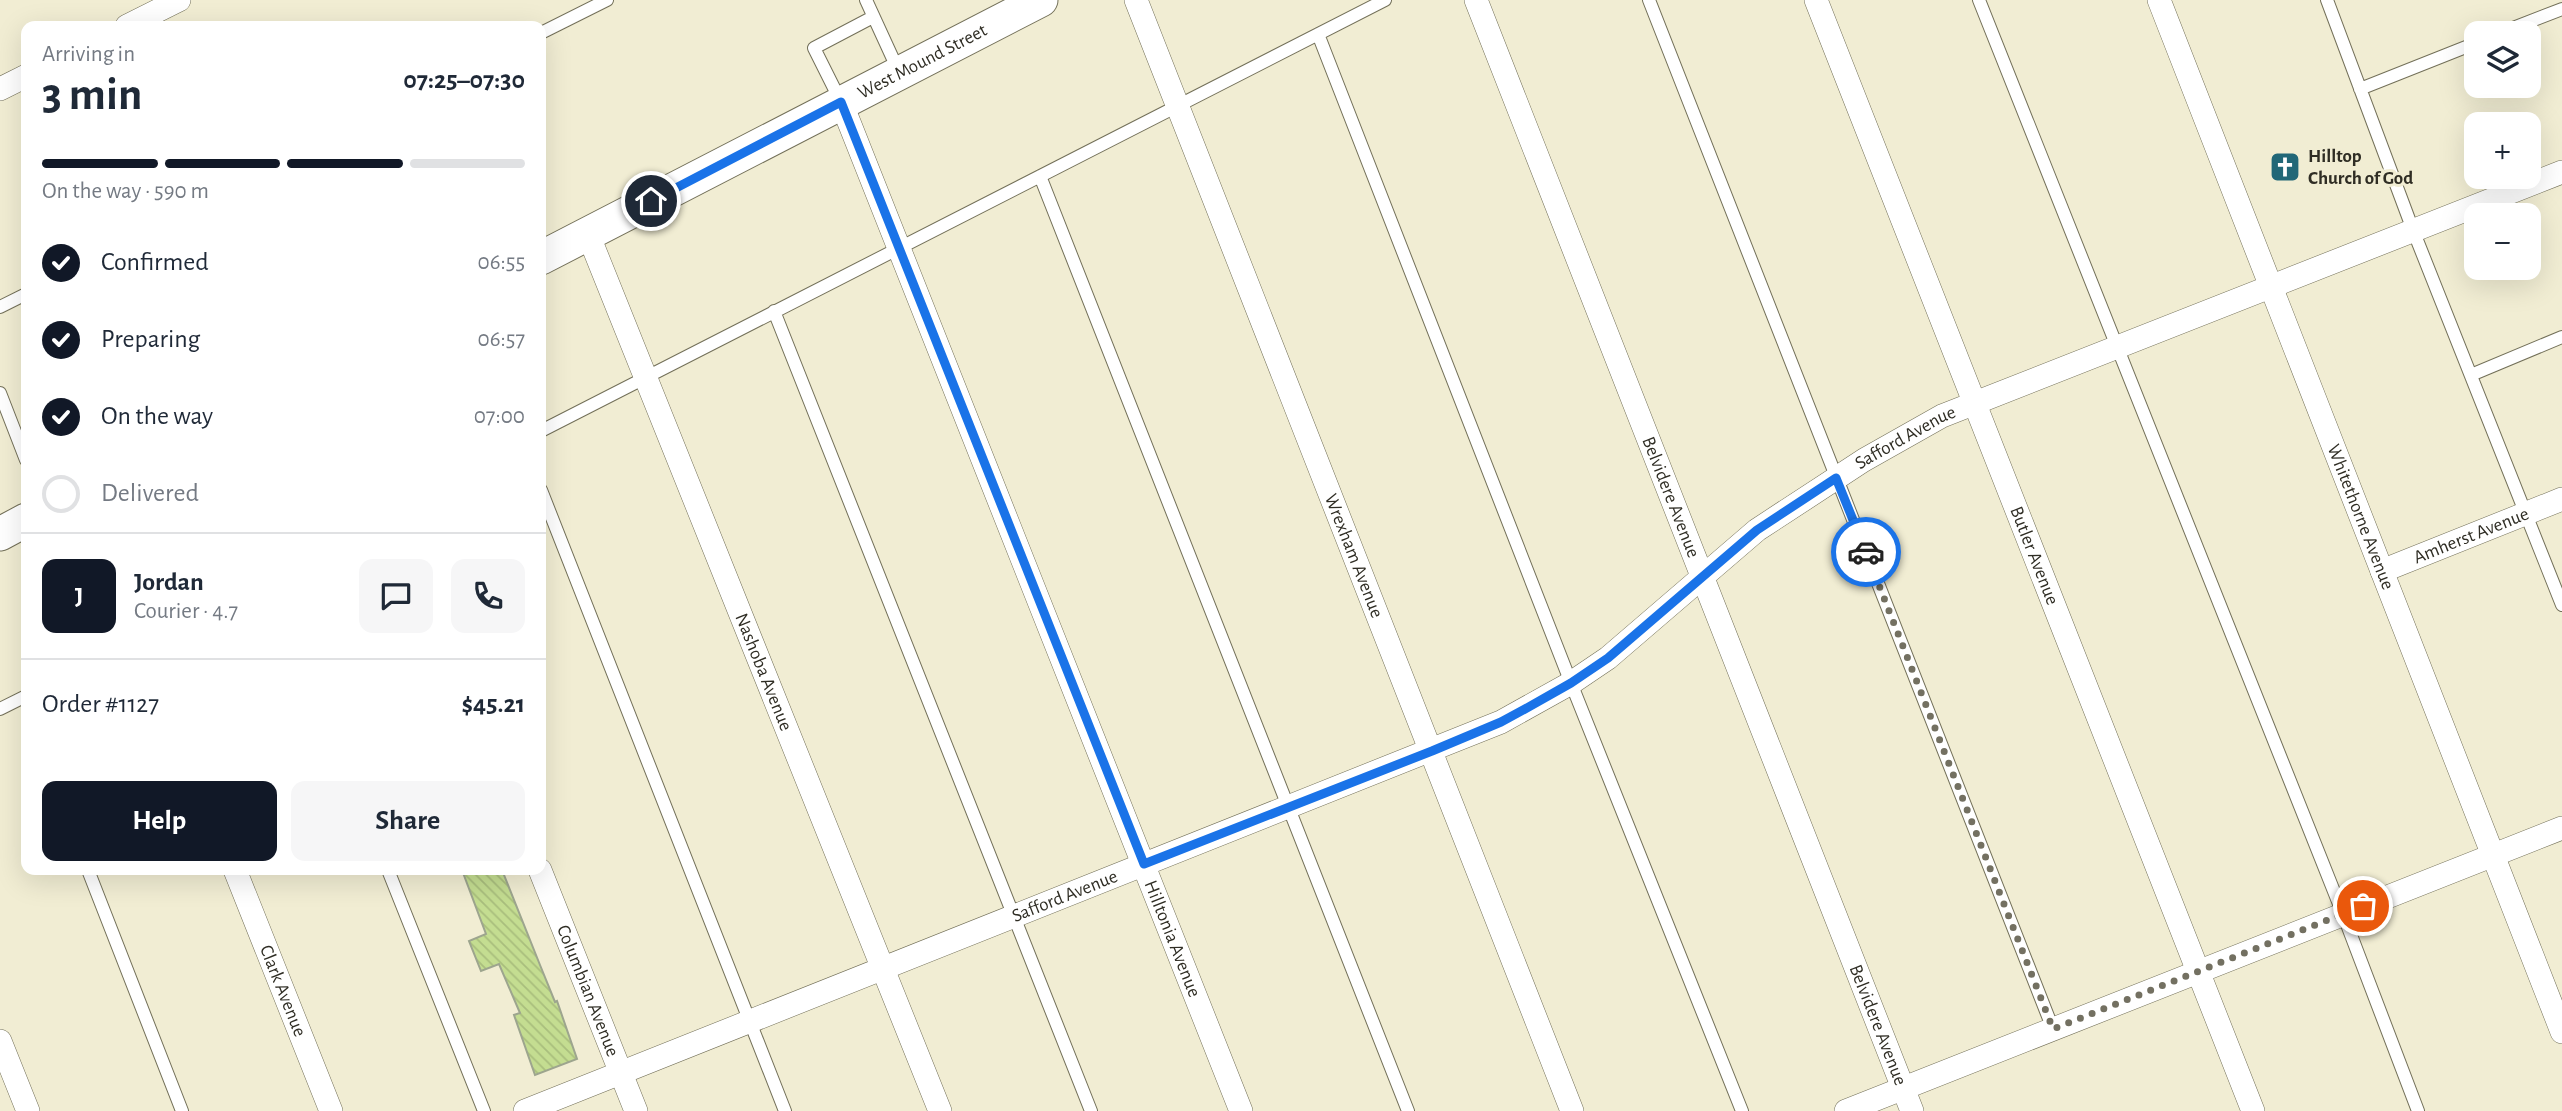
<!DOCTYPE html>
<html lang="en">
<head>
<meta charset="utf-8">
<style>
  :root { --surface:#fff; --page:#f6f6f7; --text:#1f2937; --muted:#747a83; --line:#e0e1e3; --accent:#111827 }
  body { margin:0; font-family:"Alegreya Sans",sans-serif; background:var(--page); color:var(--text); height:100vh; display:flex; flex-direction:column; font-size:26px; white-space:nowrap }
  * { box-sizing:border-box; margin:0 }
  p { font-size:23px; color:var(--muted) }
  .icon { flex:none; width:38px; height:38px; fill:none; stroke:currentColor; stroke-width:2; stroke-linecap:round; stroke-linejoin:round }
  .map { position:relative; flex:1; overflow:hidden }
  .sheet { position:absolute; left:21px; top:21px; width:525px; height:854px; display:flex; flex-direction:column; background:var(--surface); border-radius:14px; box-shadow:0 7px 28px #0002 }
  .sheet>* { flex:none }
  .fabs { position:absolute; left:2464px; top:21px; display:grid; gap:14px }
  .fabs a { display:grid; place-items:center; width:77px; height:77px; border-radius:14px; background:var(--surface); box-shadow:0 7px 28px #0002; font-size:35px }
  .pin { position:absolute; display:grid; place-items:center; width:60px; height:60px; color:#fff; margin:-30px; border:4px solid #fff; border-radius:50%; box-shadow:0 2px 7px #0007 }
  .courier { position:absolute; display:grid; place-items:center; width:70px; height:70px; margin:-35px; border:5px solid #1a73e8; border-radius:50%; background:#fff; color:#222; box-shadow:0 2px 9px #0007 }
  .head em { font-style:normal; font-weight:700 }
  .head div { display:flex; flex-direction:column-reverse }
  .head { display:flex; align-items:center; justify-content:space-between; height:119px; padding:0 21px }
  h1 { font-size:46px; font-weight:700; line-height:52px }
  .bar { display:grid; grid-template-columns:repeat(4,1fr); gap:10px 7px; align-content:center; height:84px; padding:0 21px }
  .bar i { height:9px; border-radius:5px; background:var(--line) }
  .bar .on { background:var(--accent) }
  .bar p { grid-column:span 4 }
  .line { display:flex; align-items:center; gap:18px; padding:0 21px; border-top:2px solid var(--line) }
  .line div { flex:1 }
  .round { display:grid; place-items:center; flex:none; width:74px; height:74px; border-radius:14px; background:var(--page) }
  ol { padding:0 21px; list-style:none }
  li { display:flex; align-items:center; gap:21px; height:77px }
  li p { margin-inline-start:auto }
  li .icon { padding:7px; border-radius:50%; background:var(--accent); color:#fff; stroke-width:4 }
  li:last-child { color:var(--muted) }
  li i { width:38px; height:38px; border:4px solid var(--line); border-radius:50% }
  .primary-button { display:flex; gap:14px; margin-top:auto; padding:14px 21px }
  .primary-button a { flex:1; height:80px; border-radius:14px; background:var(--accent); color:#fff; font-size:28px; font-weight:700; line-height:80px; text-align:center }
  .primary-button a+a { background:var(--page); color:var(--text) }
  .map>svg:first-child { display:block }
</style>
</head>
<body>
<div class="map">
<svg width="2562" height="1111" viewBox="0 0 2562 1111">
  <defs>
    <pattern id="building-back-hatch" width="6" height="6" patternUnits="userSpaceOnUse" patternTransform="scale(1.75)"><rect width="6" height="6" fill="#c4dd91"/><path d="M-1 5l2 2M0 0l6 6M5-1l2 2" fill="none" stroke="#a9be7d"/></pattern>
  </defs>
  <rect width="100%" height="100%" fill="#f1edd3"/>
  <path fill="url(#building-back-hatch)" stroke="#9da58e" stroke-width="2" d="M462,870H502L540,965L555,1002L557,1001L577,1059L535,1075L514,1015L520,1013L499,964L481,971L469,941L486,934Z"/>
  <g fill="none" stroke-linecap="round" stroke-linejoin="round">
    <g stroke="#737059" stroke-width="14">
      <path id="lane" d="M866,0L899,72
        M1649,0L2053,1029
        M1979,0L2343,914L2418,1111
        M2327,0L2413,230L2562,605
        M541,33L607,0
        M2500,33L2562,9
        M1318,34L1571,683L1742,1111
        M2360,89L2476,43
        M841,102L814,48L873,17
        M1040,176L1408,1111
        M0,307L26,294
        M774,311L1091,1111
        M2471,375L2562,337
        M0,393L26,460
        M541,431L1385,0
        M541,490L785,1111
        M0,709L26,696
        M88,870L182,1111
        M388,870L484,1111"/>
    </g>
    <g stroke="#737059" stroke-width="24">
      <g id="street">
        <path id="s1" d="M1136,0L1572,1111"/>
        <path id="s2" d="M1476,0L1912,1111"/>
        <path id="s3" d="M1816,0L2253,1111"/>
        <path id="s4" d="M2159,0L2562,1032"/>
        <path d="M127,26L179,0"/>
        <path d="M0,89L26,76"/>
        <path id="s5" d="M841,102L1241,1111"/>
        <path id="s6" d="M588,234L940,1111"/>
        <path id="s7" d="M2382,571L2562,499"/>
        <path id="s8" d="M235,870L331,1111"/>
        <path id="s9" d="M540,870L636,1111"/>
        <path d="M0,1041L28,1111"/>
        <path id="s10" d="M525,1111L1501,722L1571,683L1608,658L1757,530L1864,460L1942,416L2562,172"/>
        <path d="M1846,1111L2562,828"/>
      </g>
    </g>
    <g stroke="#737059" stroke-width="35">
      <g id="secondary">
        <path id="s11" d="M541,258L1041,0"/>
        <path d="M0,534L26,520"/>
      </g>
    </g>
    <use href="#lane" stroke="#fff" stroke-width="12"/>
    <use href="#street" stroke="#fff" stroke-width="23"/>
    <use href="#secondary" stroke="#fff" stroke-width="33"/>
  </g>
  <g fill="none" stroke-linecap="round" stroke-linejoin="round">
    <path stroke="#737061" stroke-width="7" stroke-dasharray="0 12.6" d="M1866,552L2053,1029L2363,906"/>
    <path stroke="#1a73e8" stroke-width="9" d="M651,201L841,102L1144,864L1432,751L1501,722L1525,709L1571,683L1608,658L1757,530L1836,478L1866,552"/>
  </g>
  <defs>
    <g id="church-square" transform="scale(1.575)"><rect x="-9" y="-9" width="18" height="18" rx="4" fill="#216777" stroke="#f1edd3"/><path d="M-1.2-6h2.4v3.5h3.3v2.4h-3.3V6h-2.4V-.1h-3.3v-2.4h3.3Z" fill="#fff"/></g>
  </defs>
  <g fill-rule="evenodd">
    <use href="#church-square" x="2285" y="167"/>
  </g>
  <g text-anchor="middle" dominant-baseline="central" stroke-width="6" stroke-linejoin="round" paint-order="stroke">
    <g font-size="19" fill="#2f2d24" stroke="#f1edd3">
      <text stroke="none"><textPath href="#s11" startOffset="429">West Mound Street</textPath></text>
      <text stroke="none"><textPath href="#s10" startOffset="1547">Safford Avenue</textPath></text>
      <text stroke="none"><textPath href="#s2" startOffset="534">Belvidere Avenue</textPath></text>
      <text stroke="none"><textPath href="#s4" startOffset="555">Whitethorne Avenue</textPath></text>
      <text stroke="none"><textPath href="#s7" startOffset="96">Amherst Avenue</textPath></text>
      <text stroke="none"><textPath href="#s1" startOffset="597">Wrexham Avenue</textPath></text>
      <text stroke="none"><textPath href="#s3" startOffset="597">Butler Avenue</textPath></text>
      <text stroke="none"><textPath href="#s6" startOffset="472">Nashoba Avenue</textPath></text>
      <text stroke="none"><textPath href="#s10" startOffset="581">Safford Avenue</textPath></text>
      <text stroke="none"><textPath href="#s5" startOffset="900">Hilltonia Avenue</textPath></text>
      <text stroke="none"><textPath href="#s8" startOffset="130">Clark Avenue</textPath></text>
      <text stroke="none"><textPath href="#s9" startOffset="130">Columbian Avenue</textPath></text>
      <text stroke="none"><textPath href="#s2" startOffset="1101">Belvidere Avenue</textPath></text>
    </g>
    <g font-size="19" font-weight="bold" fill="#2f2d24" stroke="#f1edd3" text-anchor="start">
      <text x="2308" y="156">Hilltop<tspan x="2308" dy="22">Church of God</tspan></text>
    </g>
  </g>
</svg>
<div class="fabs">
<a><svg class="icon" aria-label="layers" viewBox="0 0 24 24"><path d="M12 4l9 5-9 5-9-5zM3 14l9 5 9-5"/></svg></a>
<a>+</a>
<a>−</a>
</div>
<div class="pin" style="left:2363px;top:906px;background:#ea580c"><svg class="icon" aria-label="bag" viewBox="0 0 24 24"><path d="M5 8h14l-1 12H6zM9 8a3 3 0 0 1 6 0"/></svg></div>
<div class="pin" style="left:651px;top:201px;background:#1f2937"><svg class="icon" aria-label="home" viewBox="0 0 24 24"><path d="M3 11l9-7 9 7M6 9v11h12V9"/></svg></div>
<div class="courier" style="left:1866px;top:552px"><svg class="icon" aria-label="car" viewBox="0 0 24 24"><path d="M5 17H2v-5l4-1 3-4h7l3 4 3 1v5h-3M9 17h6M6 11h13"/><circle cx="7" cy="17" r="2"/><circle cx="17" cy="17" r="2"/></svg></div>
<section class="sheet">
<div class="head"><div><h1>3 min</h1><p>Arriving in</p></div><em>07:25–07:30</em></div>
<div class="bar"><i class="on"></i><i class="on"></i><i class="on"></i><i></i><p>On the way · 590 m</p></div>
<ol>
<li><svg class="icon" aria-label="check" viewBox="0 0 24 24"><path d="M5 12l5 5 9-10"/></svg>Confirmed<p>06:55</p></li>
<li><svg class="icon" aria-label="check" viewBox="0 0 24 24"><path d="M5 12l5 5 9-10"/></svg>Preparing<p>06:57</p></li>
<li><svg class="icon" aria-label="check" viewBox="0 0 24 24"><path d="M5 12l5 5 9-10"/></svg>On the way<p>07:00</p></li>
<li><i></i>Delivered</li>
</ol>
<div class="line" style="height:126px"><b class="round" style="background:var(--accent);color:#fff">J</b><div><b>Jordan</b><p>Courier · 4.7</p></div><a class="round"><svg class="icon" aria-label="chat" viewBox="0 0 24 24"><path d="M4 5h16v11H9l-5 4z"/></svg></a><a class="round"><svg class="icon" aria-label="phone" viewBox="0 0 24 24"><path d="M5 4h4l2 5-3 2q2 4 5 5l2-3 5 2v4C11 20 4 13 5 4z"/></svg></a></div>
<div class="line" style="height:91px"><div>Order #1127</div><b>$45.21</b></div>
<div class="primary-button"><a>Help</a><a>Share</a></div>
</section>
</div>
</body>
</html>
